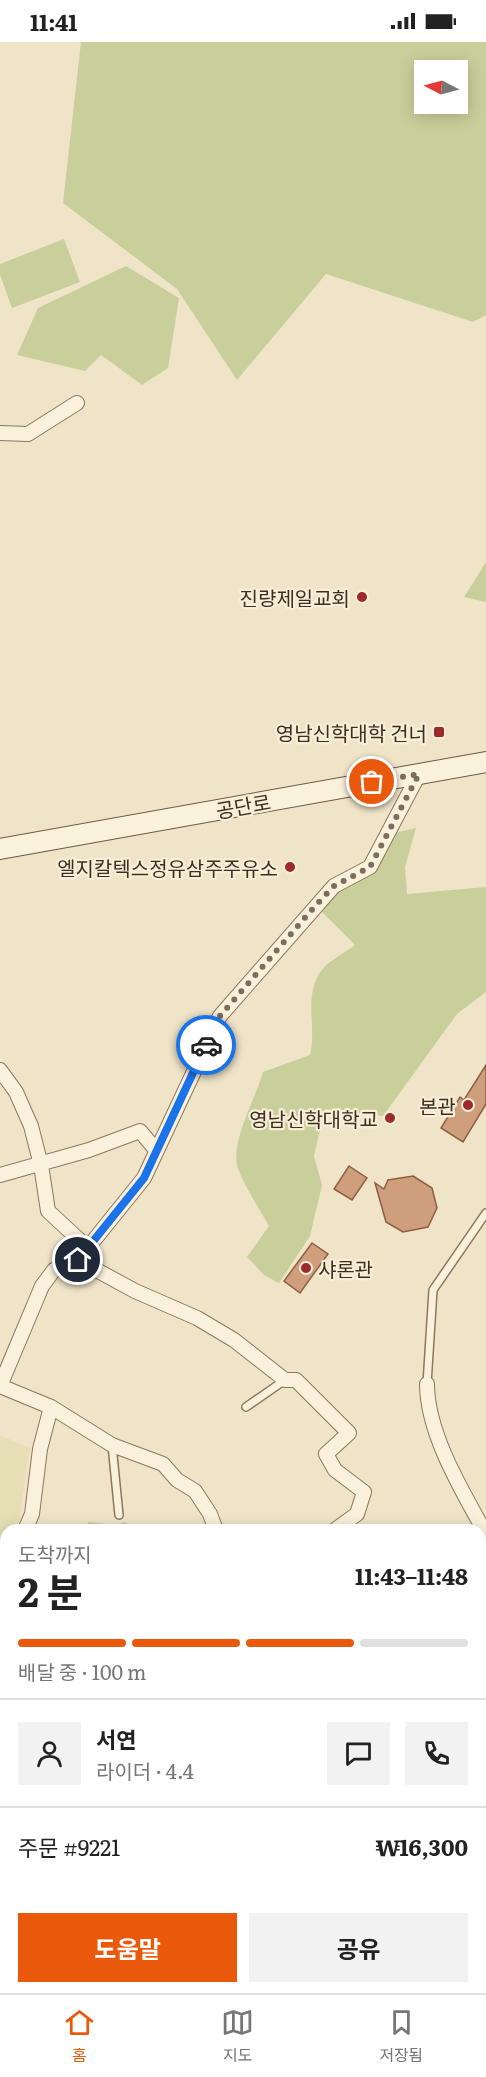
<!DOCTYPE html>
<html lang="ko">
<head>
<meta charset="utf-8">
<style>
  :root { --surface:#fff; --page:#f2f2f2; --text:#222; --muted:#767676; --line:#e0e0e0; --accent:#ea580c }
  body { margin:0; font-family:Literata,"Noto Sans KR",serif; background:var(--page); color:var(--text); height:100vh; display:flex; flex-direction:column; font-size:22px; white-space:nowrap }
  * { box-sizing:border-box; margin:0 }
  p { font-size:20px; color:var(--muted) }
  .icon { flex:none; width:33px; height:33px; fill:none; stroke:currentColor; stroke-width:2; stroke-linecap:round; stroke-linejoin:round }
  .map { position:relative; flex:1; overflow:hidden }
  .side { position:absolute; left:0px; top:1482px; width:486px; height:470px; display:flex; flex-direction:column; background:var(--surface); border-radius:18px 18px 0 0; box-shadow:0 3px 15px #0003 }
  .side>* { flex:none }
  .needle { width:39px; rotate:276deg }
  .controls { position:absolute; left:414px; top:18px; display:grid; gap:12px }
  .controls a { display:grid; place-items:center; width:54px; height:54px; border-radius:0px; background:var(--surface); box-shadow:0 3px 15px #0003; font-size:30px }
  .pin { position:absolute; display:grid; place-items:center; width:51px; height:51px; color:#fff; margin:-26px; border:3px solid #fff; border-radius:50%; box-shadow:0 2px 6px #0007 }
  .courier { position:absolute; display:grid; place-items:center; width:60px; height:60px; margin:-30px; border:4px solid #1a73e8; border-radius:50%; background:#fff; color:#222; box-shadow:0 2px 8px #0007 }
  .overview em { font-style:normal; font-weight:700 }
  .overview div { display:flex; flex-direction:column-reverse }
  .overview { display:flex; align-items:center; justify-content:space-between; height:102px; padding:0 18px }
  h1 { font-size:39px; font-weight:700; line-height:45px }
  .bar { display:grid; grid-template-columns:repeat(4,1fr); gap:9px 6px; align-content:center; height:72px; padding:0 18px }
  .bar i { height:8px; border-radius:4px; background:var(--line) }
  .bar .current { background:var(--accent) }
  .bar p { grid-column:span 4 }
  .line { display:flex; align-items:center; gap:15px; padding:0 18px; border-top:2px solid var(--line) }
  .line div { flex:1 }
  .round { display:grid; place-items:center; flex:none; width:63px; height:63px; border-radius:0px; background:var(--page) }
  .action { display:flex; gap:12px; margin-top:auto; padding:12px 18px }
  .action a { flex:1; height:69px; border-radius:0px; background:var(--accent); color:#fff; font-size:24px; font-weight:700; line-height:69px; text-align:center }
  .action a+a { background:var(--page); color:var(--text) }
  .status { display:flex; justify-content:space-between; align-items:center; height:42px; padding:0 30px; background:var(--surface); direction:ltr }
  .status svg { height:16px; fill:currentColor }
  .dock { display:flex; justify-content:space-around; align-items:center; height:84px; border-top:2px solid var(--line); background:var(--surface); font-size:16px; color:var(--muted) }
  .dock a { display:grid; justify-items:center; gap:3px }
  .dock .current { color:var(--accent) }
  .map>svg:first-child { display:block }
</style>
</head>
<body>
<div class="status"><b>11:41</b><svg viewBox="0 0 49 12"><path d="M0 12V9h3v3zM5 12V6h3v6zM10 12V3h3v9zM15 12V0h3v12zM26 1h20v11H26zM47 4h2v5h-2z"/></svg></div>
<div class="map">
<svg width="486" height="1951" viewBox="0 0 486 1951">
  <rect width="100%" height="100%" fill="#f0e4c8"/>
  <path fill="#e6deb5" d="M0,1393L30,1406L19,1480L15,1488H6V1508L0,1503Z
    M0,1780L6,1781V1946H182V1951H0Z
    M480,1939L486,1943V1951H314L313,1946H480Z"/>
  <path fill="#c9cf9b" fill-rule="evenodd" d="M81,0H486V273L473,280L326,232L237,338L177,247L63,161ZM458,28V62H424V28Z
    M64,197L80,240L12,266L0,233V222Z
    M126,224L179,256L168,326L142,343L101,313L85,329L17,313L38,266Z
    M486,520V560L464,555Z
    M416,786L405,825L407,852L486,845V950L457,972L383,1074L325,1067L314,1114L322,1143L310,1194L279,1241L264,1233L247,1215L269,1184C259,1166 246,1147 238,1127C229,1102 256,1056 263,1030L310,1013C317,986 303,954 321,929C328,919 345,911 355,903L320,868L394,791Z
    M88,1480L114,1483L126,1480L127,1488H86Z"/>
  <path fill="#a9c4bc" stroke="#6f938a" stroke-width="1.5" d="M190,1946H304L305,1951H190Z"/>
  <path fill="#cf9f7d" stroke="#8d5f41" stroke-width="1.5" d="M486,1023V1062L463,1100L441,1086L460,1055L464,1058Z
    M349,1124L367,1136L352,1158L334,1147Z
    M413,1134L432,1146L437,1166L428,1185L403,1190L386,1180L375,1141L384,1147L388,1138Z
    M312,1201L328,1212L300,1251L284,1239Z"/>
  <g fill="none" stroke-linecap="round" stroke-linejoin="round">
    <g stroke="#8d765c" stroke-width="10">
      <path id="lane" d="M427,1342L433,1248L486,1171
        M246,1365L285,1338
        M112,1403L119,1473"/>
    </g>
    <g stroke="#8d765c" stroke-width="16">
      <path id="street" d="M0,391L28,392L77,361
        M0,1028L16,1050L31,1084L41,1123L48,1169L88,1206
        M0,1133L89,1108L140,1089L156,1108
        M78,1218L135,1249L197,1276L234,1298L285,1338H296L349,1391L326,1412L335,1428L364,1450L357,1472L335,1488
        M427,1342C427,1391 462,1449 486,1492
        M0,1344L42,1244L54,1228L78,1218L144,1136L220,974L334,844L370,825L419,732
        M0,1344L51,1365L40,1407L32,1472L25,1488
        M51,1365L112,1403L163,1422L177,1438L195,1449L210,1472L216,1488
        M0,1773L6,1774"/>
    </g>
    <g stroke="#6f573f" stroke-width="22">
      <path id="secondary" d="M0,807L486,720
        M0,1523L6,1526
        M480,1911L486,1916"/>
    </g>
    <use href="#lane" stroke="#faf1dc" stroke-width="7"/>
    <use href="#street" stroke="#faf1dc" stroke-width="14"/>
    <use href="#secondary" stroke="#faf1dc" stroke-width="20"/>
  </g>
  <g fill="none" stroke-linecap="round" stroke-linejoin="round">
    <path stroke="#7c6e5b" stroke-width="6" stroke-dasharray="0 10.8" d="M206,1003L220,974L316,863L334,844L370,825L419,732L372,740"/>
    <path stroke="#1a73e8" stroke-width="8" d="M78,1218L144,1136L206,1003"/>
  </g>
  <g fill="#9e2a2b" stroke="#f7eed8" stroke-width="2">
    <circle cx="362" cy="555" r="6"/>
    <rect x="433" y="684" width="12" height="12" rx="3"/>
    <circle cx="290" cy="825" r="6"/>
    <circle cx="468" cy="1063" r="6"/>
    <circle cx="390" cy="1076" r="6"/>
    <circle cx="306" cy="1226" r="6"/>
  </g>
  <g text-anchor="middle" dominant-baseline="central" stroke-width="4.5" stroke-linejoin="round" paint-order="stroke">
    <g font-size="20" fill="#3d2e20" stroke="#f7eed8" text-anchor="end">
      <text x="350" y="555">진량제일교회</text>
      <text x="427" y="690">영남신학대학 건너</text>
      <text x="278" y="825">엘지칼텍스정유삼주주유소</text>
      <text x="456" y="1063">본관</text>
      <text x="378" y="1076">영남신학대학교</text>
      <text x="318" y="1226" text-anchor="start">샤론관</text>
    </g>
    <g font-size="20" fill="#3d2e20" stroke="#f7eed8">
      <text transform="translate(243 763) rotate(-10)">공단로</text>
    </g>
  </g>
</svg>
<div class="controls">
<a><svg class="needle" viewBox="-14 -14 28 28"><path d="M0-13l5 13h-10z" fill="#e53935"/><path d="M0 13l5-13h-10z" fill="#767676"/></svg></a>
</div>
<div class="pin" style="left:372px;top:740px;background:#ea580c"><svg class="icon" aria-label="bag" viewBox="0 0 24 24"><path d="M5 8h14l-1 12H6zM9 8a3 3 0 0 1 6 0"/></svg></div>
<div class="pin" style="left:78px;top:1218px;background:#1f2937"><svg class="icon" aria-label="home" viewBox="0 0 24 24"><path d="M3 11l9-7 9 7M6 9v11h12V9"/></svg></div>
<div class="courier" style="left:206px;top:1003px"><svg class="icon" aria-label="car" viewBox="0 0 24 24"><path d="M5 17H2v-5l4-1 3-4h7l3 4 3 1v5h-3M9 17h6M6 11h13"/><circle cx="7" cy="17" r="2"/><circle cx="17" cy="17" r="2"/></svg></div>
<section class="side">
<div class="overview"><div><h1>2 분</h1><p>도착까지</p></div><em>11:43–11:48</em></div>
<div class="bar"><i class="current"></i><i class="current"></i><i class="current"></i><i></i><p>배달 중 · 100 m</p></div>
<div class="line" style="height:108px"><a class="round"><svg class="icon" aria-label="person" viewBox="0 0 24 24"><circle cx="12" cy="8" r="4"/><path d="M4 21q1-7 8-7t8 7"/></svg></a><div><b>서연</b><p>라이더 · 4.4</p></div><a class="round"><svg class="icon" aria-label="chat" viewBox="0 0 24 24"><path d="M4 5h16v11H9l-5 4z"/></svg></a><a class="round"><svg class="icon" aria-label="phone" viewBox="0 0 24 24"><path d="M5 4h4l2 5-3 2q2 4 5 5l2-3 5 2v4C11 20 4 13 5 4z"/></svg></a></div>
<div class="line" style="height:78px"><div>주문 #9221</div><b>₩16,300</b></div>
<div class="action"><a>도움말</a><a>공유</a></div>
</section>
</div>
<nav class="dock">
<a class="current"><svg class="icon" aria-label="home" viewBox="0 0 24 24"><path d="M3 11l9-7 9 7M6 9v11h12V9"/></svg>홈</a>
<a><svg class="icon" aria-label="map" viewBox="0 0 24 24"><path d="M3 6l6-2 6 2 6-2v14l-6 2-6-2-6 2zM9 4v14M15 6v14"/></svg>지도</a>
<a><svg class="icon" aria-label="saved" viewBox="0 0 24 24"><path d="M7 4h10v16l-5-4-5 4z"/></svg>저장됨</a>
</nav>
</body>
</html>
